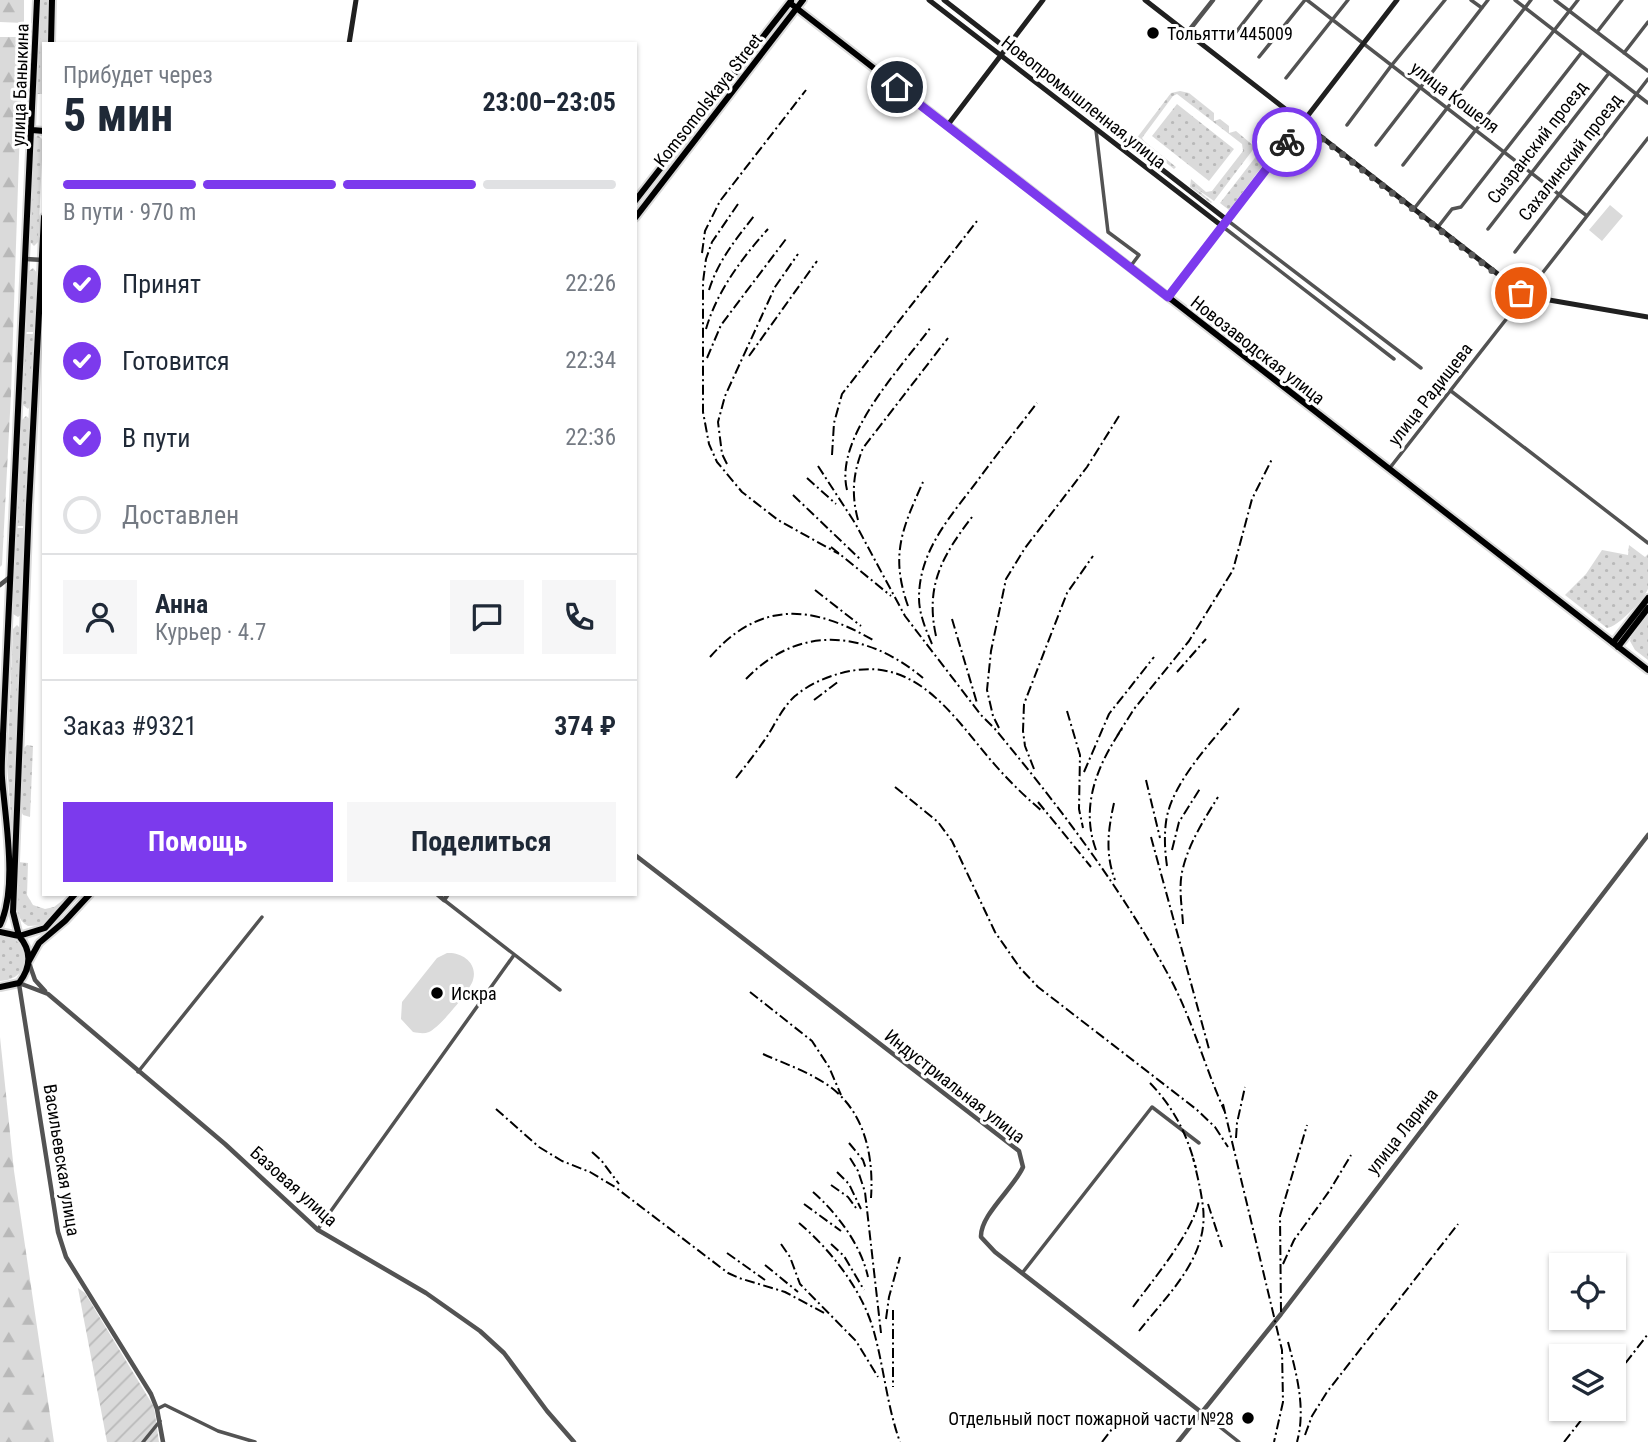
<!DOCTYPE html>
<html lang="ru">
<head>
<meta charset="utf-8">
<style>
  :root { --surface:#fff; --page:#f6f6f7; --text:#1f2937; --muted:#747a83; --line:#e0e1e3; --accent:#7c3aed }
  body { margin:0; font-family:"Roboto Condensed",sans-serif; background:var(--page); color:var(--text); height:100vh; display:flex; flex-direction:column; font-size:26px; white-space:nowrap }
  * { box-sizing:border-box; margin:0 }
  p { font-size:23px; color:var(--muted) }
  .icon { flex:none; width:38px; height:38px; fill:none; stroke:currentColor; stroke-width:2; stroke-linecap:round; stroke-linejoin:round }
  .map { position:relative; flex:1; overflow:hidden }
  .side { position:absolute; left:42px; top:42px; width:595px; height:854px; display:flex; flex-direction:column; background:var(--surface); border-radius:0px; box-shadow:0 2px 5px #0004 }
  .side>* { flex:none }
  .tools { position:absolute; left:1549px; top:1253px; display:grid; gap:14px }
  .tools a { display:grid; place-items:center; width:77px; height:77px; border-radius:0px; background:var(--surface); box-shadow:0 2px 5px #0004; font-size:35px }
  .pin { position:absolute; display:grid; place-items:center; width:60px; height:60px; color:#fff; margin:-30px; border:4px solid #fff; border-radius:50%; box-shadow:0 2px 7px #0007 }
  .courier { position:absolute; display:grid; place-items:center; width:70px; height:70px; margin:-35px; border:5px solid #7c3aed; border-radius:50%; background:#fff; color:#222; box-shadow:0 2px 9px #0007 }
  .summary em { font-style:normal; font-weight:700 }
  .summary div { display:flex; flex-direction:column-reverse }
  .summary { display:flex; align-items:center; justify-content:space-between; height:119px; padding:0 21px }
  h1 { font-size:46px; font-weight:700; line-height:52px }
  .bar { display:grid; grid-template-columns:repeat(4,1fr); gap:10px 7px; align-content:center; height:84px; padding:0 21px }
  .bar i { height:9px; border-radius:5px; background:var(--line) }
  .bar .on { background:var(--accent) }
  .bar p { grid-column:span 4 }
  .line { display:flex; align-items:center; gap:18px; padding:0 21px; border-top:2px solid var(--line) }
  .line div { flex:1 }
  .round { display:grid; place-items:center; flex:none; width:74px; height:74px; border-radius:0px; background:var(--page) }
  ol { padding:0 21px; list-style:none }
  li { display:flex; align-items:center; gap:21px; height:77px }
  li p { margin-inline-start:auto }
  li .icon { padding:7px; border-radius:50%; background:var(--accent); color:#fff; stroke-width:4 }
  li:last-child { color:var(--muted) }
  li i { width:38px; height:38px; border:4px solid var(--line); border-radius:50% }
  .button { display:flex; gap:14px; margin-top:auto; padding:14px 21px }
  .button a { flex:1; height:80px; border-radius:0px; background:var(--accent); color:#fff; font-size:28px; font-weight:700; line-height:80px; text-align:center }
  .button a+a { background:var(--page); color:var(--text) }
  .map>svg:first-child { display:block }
</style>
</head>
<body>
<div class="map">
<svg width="1648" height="1442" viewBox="0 0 1648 1442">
  <defs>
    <pattern id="grass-dots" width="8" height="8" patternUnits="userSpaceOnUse" patternTransform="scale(1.75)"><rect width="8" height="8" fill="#dadada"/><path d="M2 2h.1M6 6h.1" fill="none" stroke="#b9b9b9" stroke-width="1.8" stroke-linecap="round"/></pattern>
    <pattern id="forest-firs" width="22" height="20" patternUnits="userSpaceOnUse" patternTransform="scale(1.75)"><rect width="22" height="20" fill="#dadada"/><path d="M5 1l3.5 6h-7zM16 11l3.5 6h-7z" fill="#b9b9b9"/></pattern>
    <pattern id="garden-furrows" width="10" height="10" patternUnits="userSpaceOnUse" patternTransform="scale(1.75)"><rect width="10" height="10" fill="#dadada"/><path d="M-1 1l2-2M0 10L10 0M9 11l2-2" fill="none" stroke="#b9b9b9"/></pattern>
  </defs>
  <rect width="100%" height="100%" fill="#fff"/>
  <path fill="url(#grass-dots)" d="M40,0H49L47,44H44V94H36Z
    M1180,91L1189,93L1214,113V121L1220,119L1229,126V133L1236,131L1255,147L1214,201L1194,187L1212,202L1211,203L1190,187L1191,179L1206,192L1212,191L1243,151L1242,144L1177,94L1173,96L1142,138L1144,141L1176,167L1174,169L1136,139L1171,93Z
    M1177,104L1234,149L1209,181L1152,136Z
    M38,135L43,140L38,242L34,246L30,242L34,138Z
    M1261,150L1270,156L1229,210L1220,203Z
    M33,268L37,273L35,332H26L28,272Z
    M26,334H35L31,405L28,409L23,405Z
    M26,416L31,420L26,526H17L22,420Z
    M17,528H26L22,614L18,617L13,614Z
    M1629,545L1645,557L1648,554C1648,564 1648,580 1648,589C1643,600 1618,627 1607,628L1565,595L1586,574L1602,550L1628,555Z
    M1646,615H1648V660L1635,650L1630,641L1632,634Z
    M17,625L22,630L12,830L7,765L13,629Z
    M27,745L33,746L30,817L23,815L21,811L23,749Z
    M18,862L28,863L27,895L33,905L45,909L54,907L71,894L44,925L28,926C9,916 17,881 18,862Z
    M0,934C34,939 33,980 0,981Z"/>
  <path fill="url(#forest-firs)" d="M0,0H24V23L0,22Z
    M0,37H23L11,394L2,565L0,567Z
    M0,1037L14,1171L54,1442H0Z"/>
  <path fill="url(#garden-furrows)" d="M78,1288L85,1293L154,1407L159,1442H107Z"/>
  <path fill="#dadada" d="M1610,205L1623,216L1602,241L1589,230Z
    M447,953C462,952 478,963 473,980C470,991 439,1028 429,1032C424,1034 419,1033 413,1032L401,1019L402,1002L437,958Z"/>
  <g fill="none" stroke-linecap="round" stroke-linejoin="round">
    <g stroke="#dbdbdb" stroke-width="10">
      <path id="primary" d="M790,3L1648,670
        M51,44L52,0
        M32,130L44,131
        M635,201L791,1
        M635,218L803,0
        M1613,643L1648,598
        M1618,647L1648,608
        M0,925C18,888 5,818 2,778C1,763 3,748 3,734L37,0
        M0,932L19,936C32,951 31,967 19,983L0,987
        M19,936L13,912L29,505L44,217
        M19,936L45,928L75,894
        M29,961L39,943L65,921L90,894"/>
    </g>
    <path stroke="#535353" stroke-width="3.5" d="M1307,0L1587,216
      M1471,0L1482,8
      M1515,0L1648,103
      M1555,0L1648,71
      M1597,32L1622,0
      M1233,36L1261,0
      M1624,53L1648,22
      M1259,57L1305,0
      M1286,78L1348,0
      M1347,125L1391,66L1445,0
      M1096,130L1108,232L1139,255L1130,267
      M1376,145L1488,0
      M1403,165L1531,0
      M1413,210L1578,0
      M1227,220L1421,368
      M1222,226L1394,359
      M1438,227L1452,209L1461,207L1582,52
      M1488,229L1609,73
      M1515,252L1648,79
      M1451,391L1648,543
      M1389,469L1648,138
      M444,900L560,990
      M138,1072L262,917
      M318,1229L514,955
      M1023,1272L1152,1107L1199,1143
      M157,1409L165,1405L218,1431L255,1442
      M1201,1412L1239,1442
      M143,1442L160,1421"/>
    <path stroke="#535353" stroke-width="4.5" d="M1187,33L1213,0
      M26,259L43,260
      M0,585L10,577
      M635,855L1019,1151L1023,1167C1014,1188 980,1215 981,1237L995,1252L1201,1412
      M437,894L444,900L448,894
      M29,963L35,980L45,991
      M19,983L48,994L225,1144L318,1230L426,1293L480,1331L504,1353L547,1411L574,1442
      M19,984L58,1232L66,1257L151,1394L157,1409L163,1442
      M1178,1442L1281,1314L1648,835"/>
    <path stroke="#202020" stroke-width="5" d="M929,0L1222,226
      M944,0L1227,220
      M1145,0L1526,296L1648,317
      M349,44L356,0
      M947,126L1043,0
      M1168,297L1397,0"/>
    <use href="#primary" stroke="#000" stroke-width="6"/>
    <path stroke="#000" stroke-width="2" stroke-dasharray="10 3.5 2 3.5" stroke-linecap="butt" d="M738,204L712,242L706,259L703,282V412L709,444L717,462L742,492L778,520L839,554
      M702,253L705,231L720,201L806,90
      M709,290C718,261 736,239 754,216
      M706,329C717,291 742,258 768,229
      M749,356L817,261
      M707,358L721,325L786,239
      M832,455L834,423L842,394L977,221
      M727,464L722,454L718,422L725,396L775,287L798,254
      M818,466L855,523L905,616L981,715L995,729C1059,806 1122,889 1170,978C1193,1021 1205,1068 1225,1112
      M807,478L836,504
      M847,490C834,437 901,368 931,327
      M793,495L861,560
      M858,520C851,494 853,473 863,448L948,338
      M831,547L891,596
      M815,590L861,626
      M908,606C890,555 902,529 923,482
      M952,619L977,703
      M936,636C925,586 942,556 972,517
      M932,644C926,630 919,614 919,598C919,550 951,516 978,480C997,454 1017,429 1037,403
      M710,657C760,600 812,605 873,640
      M1177,672L1206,639
      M746,679C800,623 867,631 923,678
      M814,700L839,681
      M1067,711L1080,755L1079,809L1083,828
      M999,728L993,716L987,690L991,651L1006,579L1025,548L1087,467L1119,416
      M1117,736L1134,709L1189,641L1233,570L1252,499L1272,459
      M1034,769L1025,746L1023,731L1024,704L1067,593L1093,556
      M1084,772L1109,714L1154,657
      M736,778C747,764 758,750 768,735C776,722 783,707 795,696C807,686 823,678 838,674C911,652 948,709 989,758C1005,777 1023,795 1042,811
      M1146,780L1160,838
      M895,787L938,822L952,841L995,932L1020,968L1038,987L1196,1109L1215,1127L1228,1147
      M1038,802L1091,867
      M1114,803C1108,830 1105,854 1115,880
      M1151,837L1209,1049
      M1096,850C1080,807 1097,765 1122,729
      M1172,850L1179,822L1201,787
      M1167,866C1165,852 1164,837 1166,822C1171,782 1215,739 1239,708
      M1183,924C1182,906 1178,886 1183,868C1189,843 1205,818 1218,797
      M750,992L812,1041L829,1067L841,1095
      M763,1054C783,1063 804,1070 823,1082C864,1107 874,1154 871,1198
      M1150,1083C1174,1108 1187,1134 1196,1168
      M1223,1104L1282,1350L1283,1402L1274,1442
      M496,1109L539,1147L562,1161L590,1172L615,1187L728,1273L739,1278L785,1292L826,1314
      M1236,1138L1237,1123L1245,1087
      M849,1143L863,1160L866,1169
      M592,1152L601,1160L619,1184
      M850,1158L858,1171L865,1192L881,1333
      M837,1172L849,1184L861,1209
      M831,1185L848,1197L856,1208
      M813,1192C837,1213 861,1245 868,1277
      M804,1204L841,1231
      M1208,1204L1222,1247
      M799,1223C831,1250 863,1291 874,1332C884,1368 887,1406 900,1442
      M781,1244L790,1257L800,1284L856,1341L878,1377
      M831,1244L844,1256L864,1290
      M727,1253L765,1280
      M1283,1264L1294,1240L1330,1190L1351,1155
      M765,1265L798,1292
      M1133,1307C1152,1281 1194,1231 1199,1200
      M893,1310V1387
      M1281,1312L1280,1216L1307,1125
      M886,1319L889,1297L900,1257
      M1139,1331C1168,1294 1209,1257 1203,1207C1201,1190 1197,1174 1193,1158
      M1288,1342C1297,1375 1306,1409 1297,1442
      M1614,1378L1648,1334
      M1305,1435L1312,1416L1327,1392L1458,1224
      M1102,1442L1112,1429
      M1564,1442L1590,1409"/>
  </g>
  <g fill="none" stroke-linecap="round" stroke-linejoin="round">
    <path stroke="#595959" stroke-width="7" stroke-dasharray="0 12.6" d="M1287,142L1302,123L1521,293"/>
    <path stroke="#7c3aed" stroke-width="9" d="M897,87L1168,297L1287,142"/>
  </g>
  <g fill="#000" stroke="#fff" stroke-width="2.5">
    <circle cx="1153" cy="33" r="7"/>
    <circle cx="437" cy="993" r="7"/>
    <circle cx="1248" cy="1418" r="7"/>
  </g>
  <g text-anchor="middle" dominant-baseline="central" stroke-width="6" stroke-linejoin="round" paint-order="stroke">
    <g font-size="18" fill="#000" stroke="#fff" text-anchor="start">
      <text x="1167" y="33">Тольятти 445009</text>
      <text x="451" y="993">Искра</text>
      <text x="1234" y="1418" text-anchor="end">Отдельный пост пожарной части №28</text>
    </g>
    <g font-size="18" fill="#000" stroke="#fff">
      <text transform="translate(20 85) rotate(-88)">улица Баныкина</text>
      <text transform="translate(1455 97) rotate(37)">улица Кошеля</text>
      <text transform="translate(708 100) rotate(-52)">Komsomolskaya Street</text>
      <text transform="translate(1084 102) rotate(38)">Новопромышленная улица</text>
      <text transform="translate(1537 142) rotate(-52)">Сызранский проезд</text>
      <text transform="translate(1570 157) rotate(-52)">Сахалинский проезд</text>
      <text transform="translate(1258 350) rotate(38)">Новозаводская улица</text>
      <text transform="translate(1430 394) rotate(-52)">улица Радищева</text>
      <text transform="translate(955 1086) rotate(38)">Индустриальная улица</text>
      <text transform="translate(1402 1131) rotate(-52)">улица Ларина</text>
      <text transform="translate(62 1160) rotate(81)">Васильевская улица</text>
      <text transform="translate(294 1186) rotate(42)">Базовая улица</text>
    </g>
  </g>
</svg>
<div class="tools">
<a><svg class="icon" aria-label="locate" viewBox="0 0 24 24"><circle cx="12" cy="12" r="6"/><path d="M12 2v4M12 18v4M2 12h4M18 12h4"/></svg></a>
<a><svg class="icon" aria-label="layers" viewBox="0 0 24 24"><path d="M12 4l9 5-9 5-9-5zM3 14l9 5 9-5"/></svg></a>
</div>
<div class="pin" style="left:1521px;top:293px;background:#ea580c"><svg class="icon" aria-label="bag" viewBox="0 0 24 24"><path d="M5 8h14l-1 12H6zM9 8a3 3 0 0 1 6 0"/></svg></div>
<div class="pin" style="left:897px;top:87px;background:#1f2937"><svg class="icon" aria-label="home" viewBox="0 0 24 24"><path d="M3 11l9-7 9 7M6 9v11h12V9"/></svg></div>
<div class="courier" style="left:1287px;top:142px"><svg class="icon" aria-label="bike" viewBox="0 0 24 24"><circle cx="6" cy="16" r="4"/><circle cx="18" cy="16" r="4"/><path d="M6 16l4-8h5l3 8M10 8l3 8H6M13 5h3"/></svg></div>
<section class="side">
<div class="summary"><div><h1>5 мин</h1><p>Прибудет через</p></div><em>23:00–23:05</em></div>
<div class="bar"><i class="on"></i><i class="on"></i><i class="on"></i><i></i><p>В пути · 970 m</p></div>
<ol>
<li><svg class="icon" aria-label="check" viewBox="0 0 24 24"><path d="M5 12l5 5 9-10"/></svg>Принят<p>22:26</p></li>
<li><svg class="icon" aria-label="check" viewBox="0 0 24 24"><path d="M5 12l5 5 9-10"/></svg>Готовится<p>22:34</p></li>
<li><svg class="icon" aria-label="check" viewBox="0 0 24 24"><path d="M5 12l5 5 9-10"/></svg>В пути<p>22:36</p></li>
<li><i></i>Доставлен</li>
</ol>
<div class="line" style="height:126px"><a class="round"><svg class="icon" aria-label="person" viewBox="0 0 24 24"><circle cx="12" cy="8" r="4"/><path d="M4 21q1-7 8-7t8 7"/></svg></a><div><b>Анна</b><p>Курьер · 4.7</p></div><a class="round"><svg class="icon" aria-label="chat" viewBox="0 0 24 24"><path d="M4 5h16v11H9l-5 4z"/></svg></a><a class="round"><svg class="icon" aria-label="phone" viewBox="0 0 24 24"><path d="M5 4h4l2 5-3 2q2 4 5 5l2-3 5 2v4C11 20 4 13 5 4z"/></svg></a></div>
<div class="line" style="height:91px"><div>Заказ #9321</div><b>374 ₽</b></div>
<div class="button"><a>Помощь</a><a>Поделиться</a></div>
</section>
</div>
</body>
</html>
